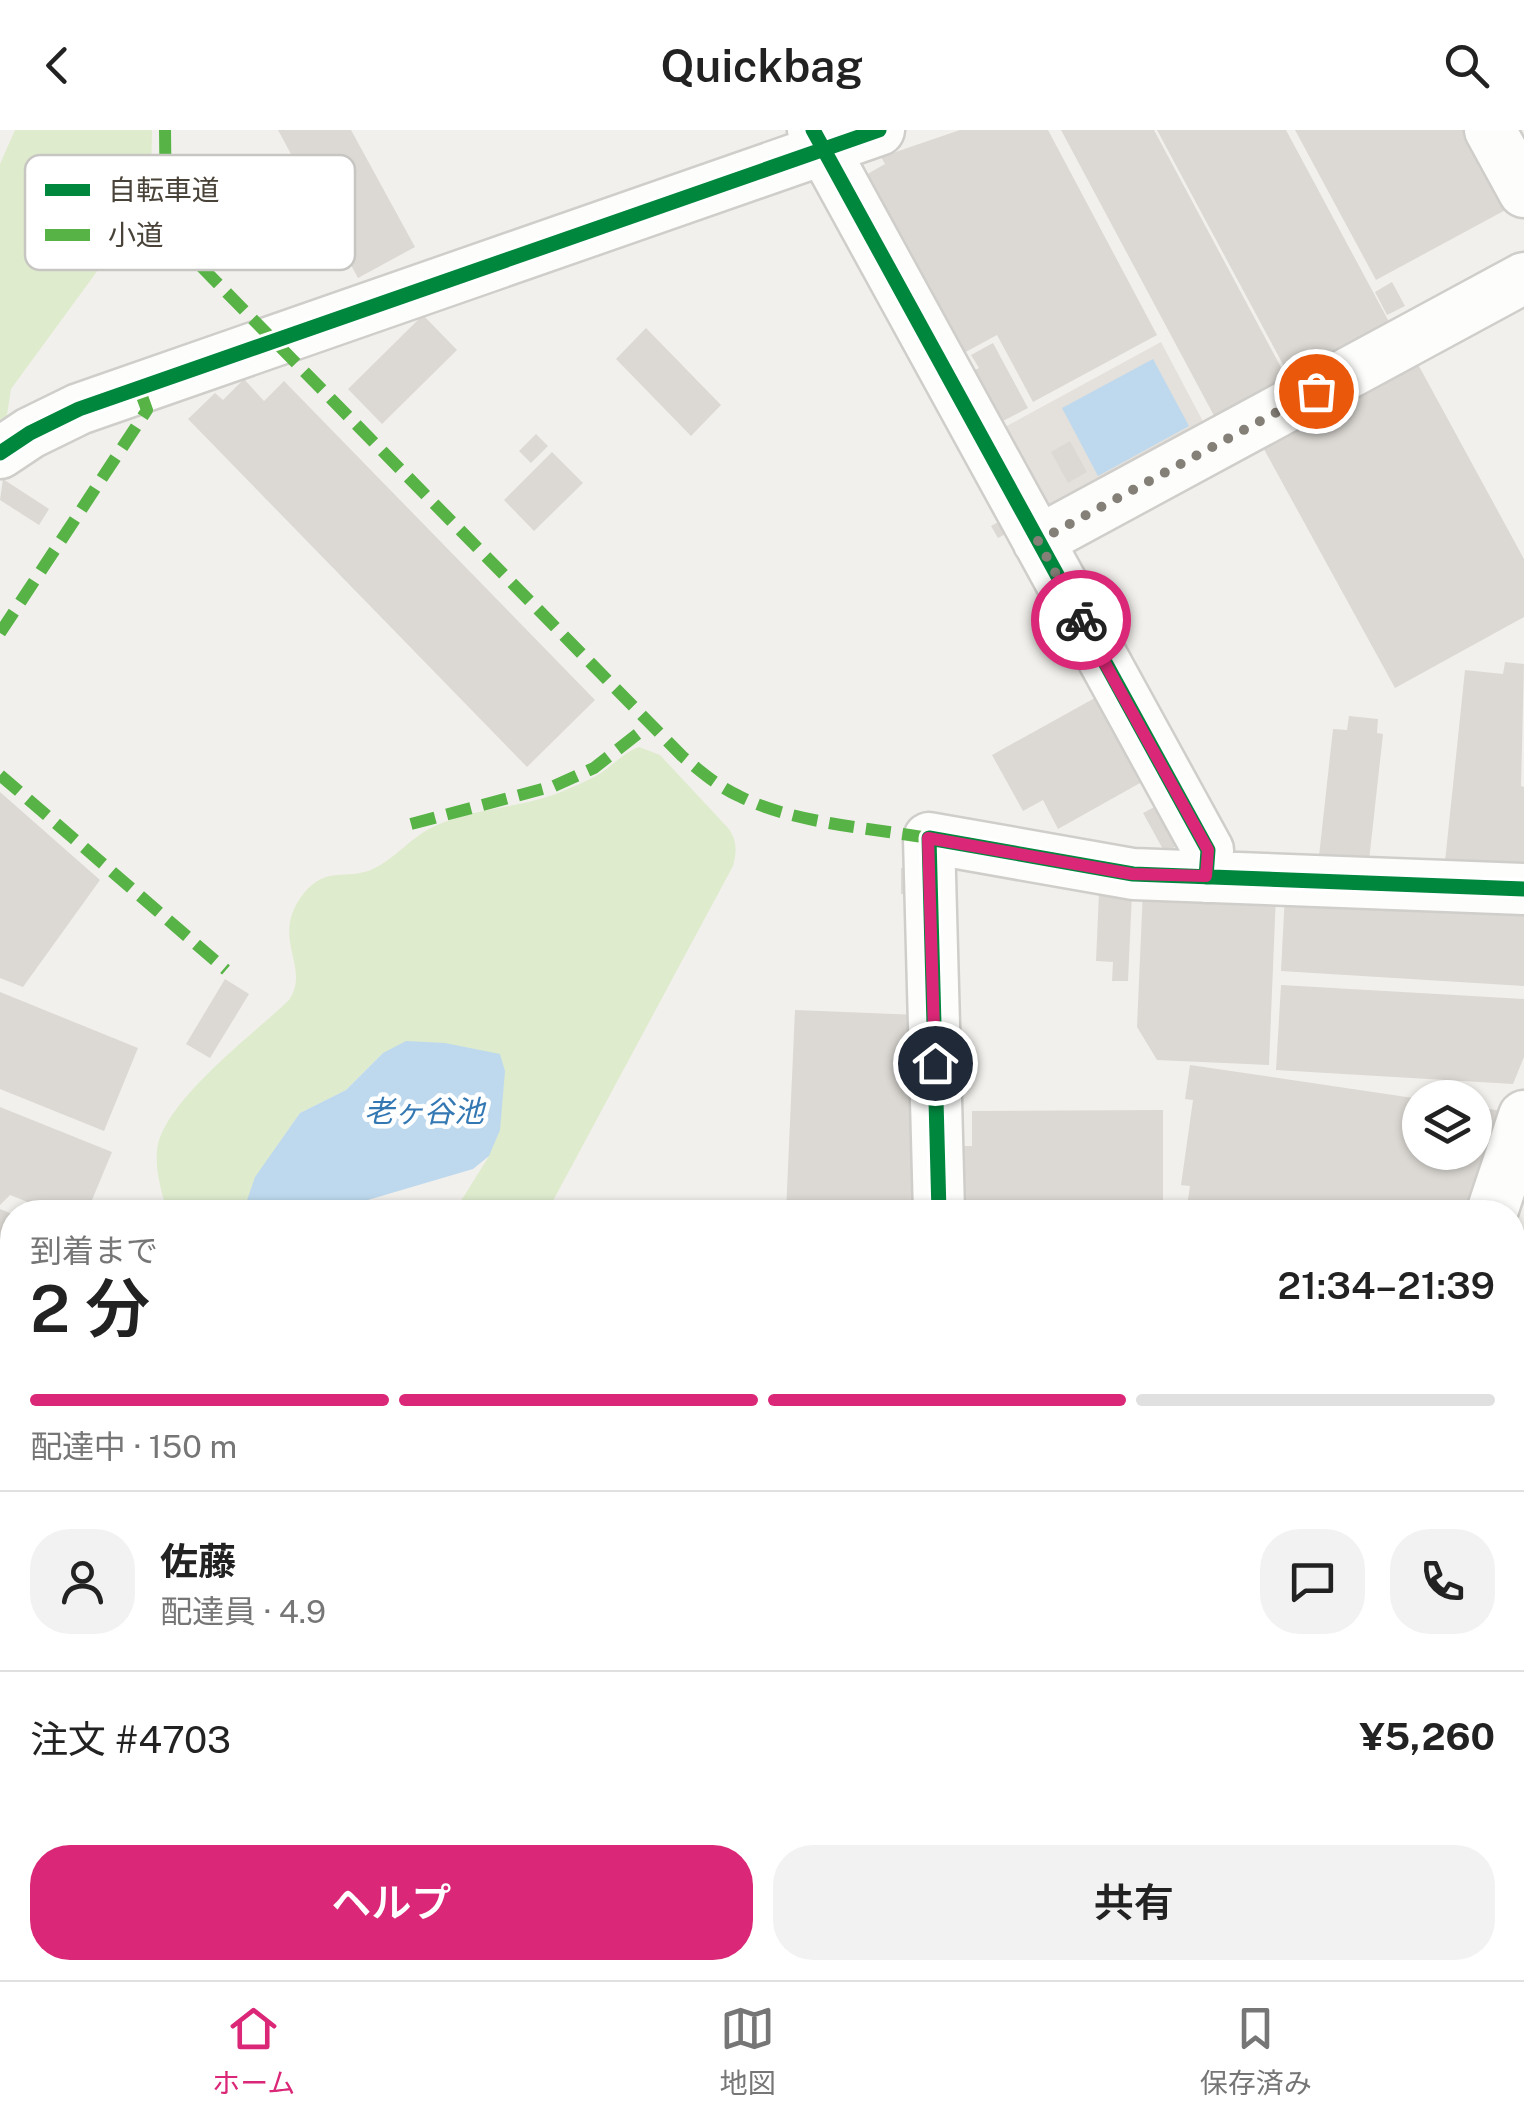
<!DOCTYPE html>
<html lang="ja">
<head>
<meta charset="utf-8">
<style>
  :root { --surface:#fff; --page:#f2f2f2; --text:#222; --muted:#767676; --line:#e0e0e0; --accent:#db2777 }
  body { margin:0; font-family:"Public Sans","Noto Sans JP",sans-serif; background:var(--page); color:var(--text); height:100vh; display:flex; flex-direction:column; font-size:38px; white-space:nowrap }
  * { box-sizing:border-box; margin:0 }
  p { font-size:32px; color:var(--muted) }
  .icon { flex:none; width:55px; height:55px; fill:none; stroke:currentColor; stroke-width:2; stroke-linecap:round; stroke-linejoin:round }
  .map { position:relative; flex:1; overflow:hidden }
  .details { position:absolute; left:0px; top:1070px; width:1525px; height:780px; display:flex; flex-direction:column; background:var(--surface); border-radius:40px 40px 0 0; box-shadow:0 2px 8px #0004 }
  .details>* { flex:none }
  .tools { position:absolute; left:1402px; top:950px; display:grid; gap:20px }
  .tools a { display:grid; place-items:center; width:90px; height:90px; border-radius:50%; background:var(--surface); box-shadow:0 2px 8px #0004; font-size:50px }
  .pin { position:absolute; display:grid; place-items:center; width:85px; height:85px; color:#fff; margin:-42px; border:5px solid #fff; border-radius:50%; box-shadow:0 2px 10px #0007 }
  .courier { position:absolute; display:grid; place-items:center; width:100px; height:100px; margin:-50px; border:8px solid #db2777; border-radius:50%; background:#fff; color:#222; box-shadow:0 2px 12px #0007 }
  .overview em { font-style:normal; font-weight:600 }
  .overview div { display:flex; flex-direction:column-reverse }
  .overview { display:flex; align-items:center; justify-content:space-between; height:170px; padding:0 30px }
  h1 { font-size:65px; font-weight:600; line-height:75px }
  .bar { display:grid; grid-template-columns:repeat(4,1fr); gap:15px 10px; align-content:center; height:120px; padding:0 30px }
  .bar i { height:12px; border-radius:8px; background:var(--line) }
  .bar .selected { background:var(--accent) }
  .bar p { grid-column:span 4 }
  .line { display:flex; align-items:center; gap:25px; padding:0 30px; border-top:2px solid var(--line) }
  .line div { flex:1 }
  .round { display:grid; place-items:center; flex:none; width:105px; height:105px; border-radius:40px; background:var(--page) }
  .cta { display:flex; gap:20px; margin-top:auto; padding:20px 30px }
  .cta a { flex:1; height:115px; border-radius:40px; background:var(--accent); color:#fff; font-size:40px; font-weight:600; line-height:115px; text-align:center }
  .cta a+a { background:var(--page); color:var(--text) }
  header { display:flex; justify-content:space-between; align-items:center; height:130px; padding:0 30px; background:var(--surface); font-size:45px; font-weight:600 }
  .tab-bar { display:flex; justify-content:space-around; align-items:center; height:140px; border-top:2px solid var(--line); background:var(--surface); font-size:28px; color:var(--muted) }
  .tab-bar a { display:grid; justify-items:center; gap:5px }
  .tab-bar .selected { color:var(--accent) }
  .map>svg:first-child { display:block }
</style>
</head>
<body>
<header><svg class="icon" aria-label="back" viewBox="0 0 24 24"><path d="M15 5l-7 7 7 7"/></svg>Quickbag<svg class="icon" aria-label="search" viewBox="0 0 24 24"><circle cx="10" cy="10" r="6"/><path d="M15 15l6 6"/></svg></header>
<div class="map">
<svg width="1524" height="1850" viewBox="0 0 1524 1850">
  <rect width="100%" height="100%" fill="#f2f0ec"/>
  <path fill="#e4e0dc" d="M1161,212L1209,303L1053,388L994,303Z"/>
  <path fill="#deebcd" d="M15,0H152L151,53L139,84L11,259L7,285L14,298L0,307V34Z
    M639,617L660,625L729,699C737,712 737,721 733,736L547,1082H454L489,1026L383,923L346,960L300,983L256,1047L243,1082H167C162,1062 155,1042 157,1021C161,973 254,904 289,870C312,836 268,808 304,763C327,735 346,751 373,739C396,728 412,706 435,696C474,678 521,678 561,662C572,657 585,652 596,646C611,638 622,623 639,617Z
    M12,1789V1838H301L294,1850H0V1803Z
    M432,1838H606L602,1850H428Z"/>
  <path fill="#bed9ee" d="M1153,229L1189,296L1098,346L1062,278Z
    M406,911L445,913L500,924L505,941L500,1000L489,1026L473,1039L361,1072L339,1082H243L255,1047L300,983L346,960L383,923Z"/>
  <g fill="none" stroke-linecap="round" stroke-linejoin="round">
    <path stroke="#bed9ee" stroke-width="10" d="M371,1850L379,1838"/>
  </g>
  <path fill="#dcd9d4" d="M278,0H351L415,117L358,148Z
    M960,0H1048L1157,205L1033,272L997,205L960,225L864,46L885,34L881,27Z
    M1061,0H1154L1291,256L1219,295Z
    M1157,0H1286L1394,201L1294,255Z
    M1295,0H1470L1511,77L1376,150Z
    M1392,152L1405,176L1387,185L1375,162Z
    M423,185L457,220L382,294L348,259Z
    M646,198L721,275L691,306L616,229Z
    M993,213L1028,278L999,293L971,242L979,238L971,225Z
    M1414,227L1524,429V487L1395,558L1260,312Z
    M244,249L264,271L284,251L595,570L527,637L188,289L215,263L223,270Z
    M536,304L548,316L531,333L519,321Z
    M1070,311L1087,342L1068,353L1051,322Z
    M552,322L583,353L534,401L504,370Z
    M3,349L49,379L39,395L0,370Z
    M1006,388L1013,400L998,408L991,396Z
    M1505,532L1524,534L1521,656L1524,657V740L1445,732L1465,540L1503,544Z
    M1102,564L1149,648L1058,699L1043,670L1023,681L992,625Z
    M1349,586L1378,589L1377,603L1383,604L1369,731L1319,726L1333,599L1347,600Z
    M0,662L100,750L23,857L0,848Z
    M1162,673L1183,712L1165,723L1143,683Z
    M901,738H915V764H901Z
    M1143,759L1276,764L1269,935L1157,930L1137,897Z
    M1099,762L1132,763L1128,851H1112L1113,832L1096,831Z
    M1285,764L1524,778V856L1281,841Z
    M225,849L249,864L210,928L186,914Z
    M1281,855L1524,869V927L1513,954L1276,940Z
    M0,862L138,918L104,1001L0,959Z
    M795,880L919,885L924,1082H786Z
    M1190,935L1420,969V1022H1475V977L1503,981L1489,1035L1481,1034L1474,1082H1186L1190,1056L1181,1055L1193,970L1185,969Z
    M0,977L112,1022L87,1082H53L10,1065L0,1075Z
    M1163,980V1082H961V1016H972V981Z
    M0,1079L12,1084V1255L0,1250Z
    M1524,1184V1202L1512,1208V1191Z
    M1524,1242V1272L1512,1250Z
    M1524,1275V1332L1512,1339V1281Z
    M1524,1398V1441L1512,1420V1405Z
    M1512,1430L1524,1451V1510L1512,1489Z
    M0,1451L12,1460V1545L0,1535Z
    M1512,1506L1524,1527V1687L1512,1693Z
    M316,1838H330L342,1845L339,1850H308Z
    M625,1838H895L894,1850H681L624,1844Z
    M1110,1838L1108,1850H1000L960,1839Z"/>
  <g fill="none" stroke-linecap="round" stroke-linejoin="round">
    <g stroke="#d0ceca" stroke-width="55">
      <path id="minor" d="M813,0L1208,720L1206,747
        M1490,0L1524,62
        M0,323L30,303L79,279L879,0
        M1038,411L1524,148
        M939,1082L929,708L1133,744L1524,759
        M1492,1082L1524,986
        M1512,1781L1524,1769
        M1348,1838L1351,1850
        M1456,1850L1465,1838"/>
    </g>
    <use href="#minor" stroke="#fdfdfc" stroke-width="50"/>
    <path stroke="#57b346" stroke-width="12" stroke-dasharray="25 12" stroke-linecap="butt" d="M165,0L166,87L179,114L682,626C700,641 717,656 739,666C792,693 869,698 929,708
      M0,503L147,280L139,258
      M0,645L226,840
      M411,694L554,656L594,638L649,595
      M0,1432L12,1441
      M349,1850L357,1838
      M924,1850L928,1838"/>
    <g stroke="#fff" stroke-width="21">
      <path id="cycleway" d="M813,0L1208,720L1206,747
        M0,323L30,303L79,279L879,0
        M939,1082L929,708L1133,744L1524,759"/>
    </g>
    <use href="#cycleway" stroke="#00873e" stroke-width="15"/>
  </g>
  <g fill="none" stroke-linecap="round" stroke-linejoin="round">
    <path stroke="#847f77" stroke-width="10" stroke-dasharray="0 18" d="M1081,490L1038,411L1316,261"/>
    <path stroke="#db2777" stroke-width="12" d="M935,933L928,708L1132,744L1206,746L1208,720L1081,490"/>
  </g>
  <g text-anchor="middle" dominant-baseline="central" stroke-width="9" stroke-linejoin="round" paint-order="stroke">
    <g font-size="30" font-style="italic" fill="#3378b2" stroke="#fff">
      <text x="424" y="981">老ヶ谷池</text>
    </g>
  </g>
  <rect x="25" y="25" width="330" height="115" rx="15" fill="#fff" stroke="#c8c6c3" stroke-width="2.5"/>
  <rect x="45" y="54" width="45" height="12" fill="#00873e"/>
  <rect x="45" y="99" width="45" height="12" fill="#57b346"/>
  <g font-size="28" fill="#484238">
    <text x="108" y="70">自転車道</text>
    <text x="108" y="115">小道</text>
  </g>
</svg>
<div class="tools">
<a><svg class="icon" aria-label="layers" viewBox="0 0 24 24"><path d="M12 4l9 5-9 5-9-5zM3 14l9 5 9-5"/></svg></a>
</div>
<div class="pin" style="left:1316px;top:261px;background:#ea580c"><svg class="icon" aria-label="bag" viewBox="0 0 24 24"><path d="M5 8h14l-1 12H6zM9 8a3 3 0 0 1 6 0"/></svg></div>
<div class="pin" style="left:935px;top:933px;background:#1f2937"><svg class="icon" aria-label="home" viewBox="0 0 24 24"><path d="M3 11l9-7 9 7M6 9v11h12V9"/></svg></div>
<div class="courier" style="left:1081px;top:490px"><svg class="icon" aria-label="bike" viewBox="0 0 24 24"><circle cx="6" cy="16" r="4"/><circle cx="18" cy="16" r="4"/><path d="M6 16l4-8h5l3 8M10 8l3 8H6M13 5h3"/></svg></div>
<section class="details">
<div class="overview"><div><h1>2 分</h1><p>到着まで</p></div><em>21:34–21:39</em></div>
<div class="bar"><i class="selected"></i><i class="selected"></i><i class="selected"></i><i></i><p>配達中 · 150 m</p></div>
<div class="line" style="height:180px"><a class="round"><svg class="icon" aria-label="person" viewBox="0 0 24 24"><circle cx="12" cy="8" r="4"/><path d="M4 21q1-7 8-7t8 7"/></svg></a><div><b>佐藤</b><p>配達員 · 4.9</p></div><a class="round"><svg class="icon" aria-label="chat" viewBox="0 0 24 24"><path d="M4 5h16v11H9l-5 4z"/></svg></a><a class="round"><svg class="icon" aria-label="phone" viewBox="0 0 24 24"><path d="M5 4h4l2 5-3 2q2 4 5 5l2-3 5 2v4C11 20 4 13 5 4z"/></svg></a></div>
<div class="line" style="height:130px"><div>注文 #4703</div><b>¥5,260</b></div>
<div class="cta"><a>ヘルプ</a><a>共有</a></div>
</section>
</div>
<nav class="tab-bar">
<a class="selected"><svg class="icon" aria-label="home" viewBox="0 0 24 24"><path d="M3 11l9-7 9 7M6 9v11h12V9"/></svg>ホーム</a>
<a><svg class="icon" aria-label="map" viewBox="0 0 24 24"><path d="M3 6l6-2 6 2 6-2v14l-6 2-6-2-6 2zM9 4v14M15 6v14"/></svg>地図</a>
<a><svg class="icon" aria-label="saved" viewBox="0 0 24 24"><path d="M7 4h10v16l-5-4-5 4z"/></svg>保存済み</a>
</nav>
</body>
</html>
